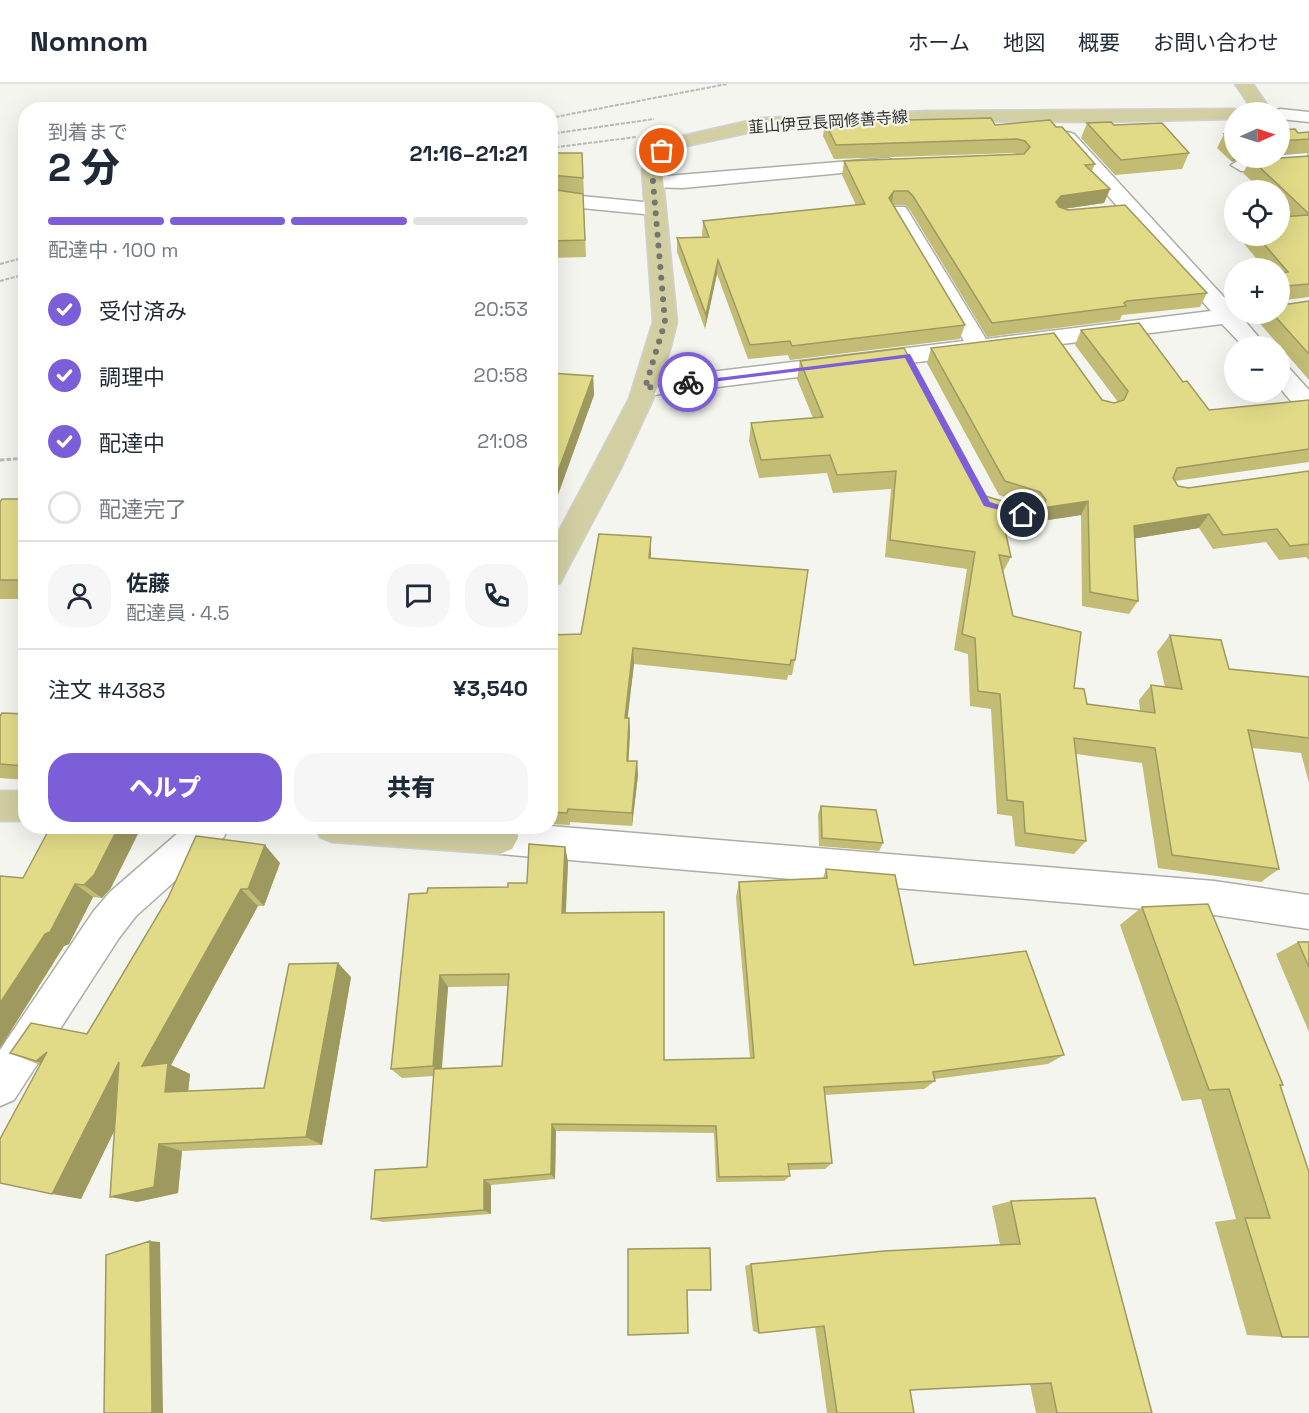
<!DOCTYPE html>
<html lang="ja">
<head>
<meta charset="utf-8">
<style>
  :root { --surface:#fff; --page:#f6f6f7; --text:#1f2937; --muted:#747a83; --line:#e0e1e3; --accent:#7c5ed8 }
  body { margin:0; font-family:"Space Grotesk","Noto Sans JP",sans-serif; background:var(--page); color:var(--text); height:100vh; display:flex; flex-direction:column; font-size:22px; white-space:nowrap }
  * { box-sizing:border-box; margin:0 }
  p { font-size:20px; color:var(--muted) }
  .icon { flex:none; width:33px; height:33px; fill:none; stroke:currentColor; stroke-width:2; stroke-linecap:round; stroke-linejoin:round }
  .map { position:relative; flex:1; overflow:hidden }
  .panel { position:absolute; left:18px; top:18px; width:540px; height:732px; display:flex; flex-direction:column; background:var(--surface); border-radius:24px; box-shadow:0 6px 24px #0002 }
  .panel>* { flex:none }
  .needle { width:39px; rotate:87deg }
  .tools { position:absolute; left:1224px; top:18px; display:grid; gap:12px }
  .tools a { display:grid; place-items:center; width:66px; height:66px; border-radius:50%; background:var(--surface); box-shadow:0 6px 24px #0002; font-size:30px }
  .pin { position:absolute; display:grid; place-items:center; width:51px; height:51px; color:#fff; margin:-26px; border:3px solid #fff; border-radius:50%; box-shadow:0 2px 6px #0007 }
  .courier { position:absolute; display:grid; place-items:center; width:60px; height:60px; margin:-30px; border:4px solid #7c5ed8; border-radius:50%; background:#fff; color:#222; box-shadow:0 2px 8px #0007 }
  .summary em { font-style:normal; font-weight:800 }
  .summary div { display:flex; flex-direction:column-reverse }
  .summary { display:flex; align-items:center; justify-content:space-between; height:102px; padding:0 30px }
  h1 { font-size:39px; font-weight:800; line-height:45px }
  .bar { display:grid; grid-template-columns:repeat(4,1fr); gap:9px 6px; align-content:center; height:72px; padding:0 30px }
  .bar i { height:8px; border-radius:4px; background:var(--line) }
  .bar .current { background:var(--accent) }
  .bar p { grid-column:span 4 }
  .line { display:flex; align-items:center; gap:15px; padding:0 30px; border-top:2px solid var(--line) }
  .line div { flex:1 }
  .round { display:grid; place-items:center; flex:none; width:63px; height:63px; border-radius:24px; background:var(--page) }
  ol { padding:0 30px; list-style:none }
  li { display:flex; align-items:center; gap:18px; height:66px }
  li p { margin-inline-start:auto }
  li .icon { padding:6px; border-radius:50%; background:var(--accent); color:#fff; stroke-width:4 }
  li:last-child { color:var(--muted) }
  li i { width:33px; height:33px; border:3px solid var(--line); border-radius:50% }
  .action { display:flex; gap:12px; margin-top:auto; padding:12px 30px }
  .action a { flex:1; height:69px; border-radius:24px; background:var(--accent); color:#fff; font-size:24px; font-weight:800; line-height:69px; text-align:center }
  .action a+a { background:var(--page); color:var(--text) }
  header { display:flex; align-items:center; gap:36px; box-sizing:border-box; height:84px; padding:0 30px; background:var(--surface); border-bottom:2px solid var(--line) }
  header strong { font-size:28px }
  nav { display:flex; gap:33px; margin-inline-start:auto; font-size:21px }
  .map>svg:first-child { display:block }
</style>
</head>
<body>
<header>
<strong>Nomnom</strong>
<nav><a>ホーム</a><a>地図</a><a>概要</a><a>お問い合わせ</a></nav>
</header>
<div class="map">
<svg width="1309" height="1329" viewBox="0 0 1309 1329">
  <rect width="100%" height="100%" fill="#f5f5f0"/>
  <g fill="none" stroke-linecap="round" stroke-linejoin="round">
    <g stroke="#adada8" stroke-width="3">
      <path id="minor" d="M1280,25L1309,28V38L1280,35V28H1272Z
        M1067,48L1074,50L1234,224V230H1256L1253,235L1245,237L1266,262H1243L1222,240L645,312L636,309L633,304L636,299L645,296L964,257L888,127L891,123H905L908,127L986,255L1211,227L1060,58L1058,54Z
        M1307,69L1309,83L1241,87L1231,81L1241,75Z
        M888,74L898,80L895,84L683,104L647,103L644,99L647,95L654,93Z
        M550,109L654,119L661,121L664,125L661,129L654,131L550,121Z
        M1280,281L1289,284L1309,306V330L1300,328L1280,304Z
        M186,742H229L224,753L136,832L119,854L14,1016L0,1022V966L93,828L110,808Z
        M488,742H550L1214,797L1309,811V845L1214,831L500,770L488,765L482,754Z"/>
    </g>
    <g stroke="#d1d1d1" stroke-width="3">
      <path id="major" d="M1235,0H1253L1272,28H1254Z
        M1234,25L1242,28H1234V35L1097,38L928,37L761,46L682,63L670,70L662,86L677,238L670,266L653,315L621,384L560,499L550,502V464L629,315L653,238L642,86L655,63L669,55L761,34L928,27Z
        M0,707H26V737H0Z
        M315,742H518V754L512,765L500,770L332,758L320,753Z"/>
    </g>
    <path stroke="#babab6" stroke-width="2" stroke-dasharray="4 1.5" stroke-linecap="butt" d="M550,34L727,0
      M550,50L654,35
      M550,64L636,53
      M0,180L26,173
      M0,197L26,190"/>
    <path stroke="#babab6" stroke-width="3" stroke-dasharray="4.5 2" stroke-linecap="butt" d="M0,376L26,374"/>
    <use href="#minor" fill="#fff" fill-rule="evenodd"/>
    <use href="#major" fill="#d2cfa3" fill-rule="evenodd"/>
  </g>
  <path fill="#c2bc75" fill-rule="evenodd" d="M825,38L1056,43L1095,80L1092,87L1110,105L1104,119L1063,125L1207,209L1200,223L1122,231L1120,236L987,253L910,126L905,121H893L965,241L960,255L790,276L788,271L748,275L717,190L705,245L677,168V154L703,153L702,151L703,137L856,121L842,91L844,77L1017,70L1013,69L834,75L823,52Z
    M1087,39L1114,41L1189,69L1182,85L1115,91L1081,54Z
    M1280,46L1298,49L1309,48V69L1280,70Z
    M1224,50H1234V74L1232,78L1217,64Z
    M550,69H582L584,110L576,109L584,127L586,173L550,174Z
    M1309,72V213L1285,216L1284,218L1289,220L1309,217V296L1256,235L1257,230H1280V184H1264L1241,156L1243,152H1242H1280L1288,132L1280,124V106H1261L1243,89L1251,75Z
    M1081,246L1183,298L1209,326L1309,316V378L1175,397L1178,402L1188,404L1309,387V476L1306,473L1279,476L1266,458L1213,465L1199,444L1135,454L1138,517L1129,530L1082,522L1081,431L1035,438L1039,430L1034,422L999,411L927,279L931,264L1102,316L1114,319L1118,318L1075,261Z
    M800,277L982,411L1025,424L1017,441L1004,444L1011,473L1003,488L1013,532L1087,620L1140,627L1139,616L1151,601L1165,603L1157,568L1170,551L1229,585L1309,593V699L1301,669L1252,664L1279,785L1261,798L1158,784L1142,679L1076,670L1086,757L1074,770L1015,762L1012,732L997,730L991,625L970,622L968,570L954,566L967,485L885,473L891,405L833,409L827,389L759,394L749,357L751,339L813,334L797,295Z
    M550,289L593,292L594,311L555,419H550Z
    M26,415V515H0V418Z
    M651,469V474L795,576L792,591H788L787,596L634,580L627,634H629L630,648L628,677H637L638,691L632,742L570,738V741L550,740V551L581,550Z
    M26,630V696L0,694V632Z
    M821,722L883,759L879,767L819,762L818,730Z
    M565,763L568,778L566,829L664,976L750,974L736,813L739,798L823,794L826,785L914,881L1064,971L1048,980L935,995V997L924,1005L825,1011L832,1079L825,1085L789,1086L790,1092L784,1097L716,1098L714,1049L556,1047L555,1095L491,1101V1130L383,1138L371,1135L427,1083L434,992L402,994L391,985L427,809L508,803L527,799ZM508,902L502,982L442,985L448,903Z
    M280,779L264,822H258L171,981L190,990L188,1007L264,1004L351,893L322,1061L182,1067L178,1109L137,1118L114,1047L81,1115L40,981L10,969L87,950L168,814Z
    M0,792L111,804L102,814L93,813L69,860L64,862L0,964Z
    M1142,823L1283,1001L1280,1002L1282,1253L1247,1251L1215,1138L1236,1135L1201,1015L1182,1017L1120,841Z
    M1298,858H1309V948L1276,870Z
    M1011,1117L1152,1329H1036L1030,1300L910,1306L914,1329H827L815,1243L759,1249L753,1247L745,1182L751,1180L1000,1161L992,1122Z"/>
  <path fill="#9e995f" d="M1234,72V74H1240L1232,78Z
    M1110,105L1104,119L1056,126V118L1061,112Z
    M894,107L891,121L889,114Z
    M718,176L717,190L705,245L706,231Z
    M593,292L594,311L555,419L553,401Z
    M1088,417L1081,431L1035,438L1042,424Z
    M1025,424L1017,441L993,445L1001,428Z
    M1209,430L1199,444L1126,456L1134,442Z
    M651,453V469L649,490V474Z
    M26,490V500L22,496Z
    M633,564L634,580L626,648L625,634Z
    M629,634L630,648L628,690L627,677Z
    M637,677L638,691L632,742V729Z
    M119,742H142L111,804L102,814L84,801Z
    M265,761L280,779L264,822L248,805Z
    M565,763L568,778L565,842L562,829Z
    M75,800L93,813L69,860L64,862L0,964V919Z
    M241,805L258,822L171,981L190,990L187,1018L165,1008L142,982Z
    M338,879L351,893L322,1061L306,1053Z
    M440,891L448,903L441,992L433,982Z
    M47,968L64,988L36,977Z
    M119,978L143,988L81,1115L52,1110Z
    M552,1040L556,1047L555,1095L551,1090Z
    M159,1060L182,1067L178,1109L137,1118L110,1113Z
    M484,1096L491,1101V1130L484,1126Z
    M150,1157L160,1158L163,1329H152Z"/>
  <path fill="#e1db88" stroke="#9e995f" stroke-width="1.5" d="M991,34L995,41L1050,36L1056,43H1062L1095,80L1085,81L1110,105L1061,112L1056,118L1059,123L1068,126L1125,121L1207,209L1127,217L1124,219L1126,222L992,239L913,112L908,107H894L889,114L965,241L792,262L790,257L750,261L718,176L706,231L677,154L709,153L703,137L865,120L844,77L1024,70L1030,63L1025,57L1017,55L836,61L825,38Z
    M1111,38L1114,41L1162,39L1189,69L1121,76L1087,39Z
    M1295,45L1298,49L1309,48V55L1280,57V46Z
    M1224,50H1234V60Z
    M550,69H582L583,94L550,91Z
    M1309,72V130L1251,75L1280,74Z
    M550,105L583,110L585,156L550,157Z
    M1309,131V200L1287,202V213L1280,214L1281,218L1289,220L1309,217V270L1273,230H1280V189L1288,188L1257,152H1280V133Z
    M1139,239L1183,298L1187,297L1209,326L1309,316V365L1177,384L1173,394L1178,402L1188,404L1309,387V460L1290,462L1277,445L1223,451L1209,430L1134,442L1138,517L1090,508L1088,417L1042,424L1046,416L1040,408L1005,397L931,264L1054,249L1102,316L1114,319L1124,316L1128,307L1081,246Z
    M904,264L982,411L1025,424L1001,428L1011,473L999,471L1013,532L1081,548L1074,604L1084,605L1087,620L1155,629L1151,601L1182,605L1170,551L1221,556L1229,585L1309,593V654L1248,646L1279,785L1172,771L1155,664L1074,654L1086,757L1025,749L1023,718L1007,716L1000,610L978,607L975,554L962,550L975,468L890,456L896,387L837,391L830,371L761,376L751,339L823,333L800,277Z
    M550,289L593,292L553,401L550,400Z
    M2,415H26V490L22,496H0V418Z
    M599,450L651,453L649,474L808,486L795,576H791L790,581L633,564L625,634H629L627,677H637L632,729L568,725L567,729L550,728V551L581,550Z
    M2,629L26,630V682L0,680V632Z
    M821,722L876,726L883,759L822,754Z
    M51,742H119L94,791L84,801L75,800L50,848L45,850L0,919V792L23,794Z
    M196,752L265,761L248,805H241L142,982L168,979L165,1008L264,1004L289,880L338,879L306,1053L159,1060L154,1103L110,1113L119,978L52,1110L0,1099V1055L47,968L36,977L10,969L31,939L87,950L168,814Z
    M529,760L565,763L562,829L664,828V976L754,974L739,798L827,794L826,785L895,791L914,881L1026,867L1064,971L933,988L935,997L824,1003L832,1079L788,1080L790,1092L719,1093L716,1042L552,1040L551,1090L484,1096V1126L371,1135L375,1086L427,1083L434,985L502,982L509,890L440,891L433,982L391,985L409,810L427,809L428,804L508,803V799H527Z
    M1208,820L1283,1001H1280L1309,1088V1253H1282L1245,1134H1270L1229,1005L1209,1006L1142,823Z
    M1298,858H1309V883Z
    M1095,1114L1152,1329H1057L1051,1299L910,1306L914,1329H837L824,1242L759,1249L751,1180L884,1167L1020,1160L1011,1117Z
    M150,1157L152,1329H104L106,1171Z
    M710,1164L711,1206H687L688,1249L628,1251V1165Z"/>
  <path fill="#7c5ed8" d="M910,270L990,418L1026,429V433L984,422L905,274L688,301L685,298Z"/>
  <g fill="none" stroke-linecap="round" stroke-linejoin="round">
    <path stroke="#757572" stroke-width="6" stroke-dasharray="0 10.8" d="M662,67L652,86L665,238L645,304L688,298"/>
  </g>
  <g text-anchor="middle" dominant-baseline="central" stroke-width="4.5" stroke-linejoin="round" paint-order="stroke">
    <g font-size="16" fill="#30302e" stroke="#f5f5f0">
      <text transform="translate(828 38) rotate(-4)">韮山伊豆長岡修善寺線</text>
    </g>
  </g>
</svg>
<div class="tools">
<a><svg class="needle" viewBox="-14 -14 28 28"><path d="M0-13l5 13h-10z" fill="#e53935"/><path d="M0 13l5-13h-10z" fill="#747a83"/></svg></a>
<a><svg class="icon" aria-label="locate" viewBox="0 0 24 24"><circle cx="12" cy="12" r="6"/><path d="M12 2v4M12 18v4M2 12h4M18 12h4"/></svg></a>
<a>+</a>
<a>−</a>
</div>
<div class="pin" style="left:662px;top:67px;background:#ea580c"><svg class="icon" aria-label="bag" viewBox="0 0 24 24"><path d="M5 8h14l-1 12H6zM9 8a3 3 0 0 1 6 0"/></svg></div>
<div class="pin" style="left:1023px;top:431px;background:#1f2937"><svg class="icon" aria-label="home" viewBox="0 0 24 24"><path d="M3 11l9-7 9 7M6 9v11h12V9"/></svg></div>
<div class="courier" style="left:688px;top:298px"><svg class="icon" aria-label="bike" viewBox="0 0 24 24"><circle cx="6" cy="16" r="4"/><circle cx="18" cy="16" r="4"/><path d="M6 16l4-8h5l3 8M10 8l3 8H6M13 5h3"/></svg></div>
<section class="panel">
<div class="summary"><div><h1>2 分</h1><p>到着まで</p></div><em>21:16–21:21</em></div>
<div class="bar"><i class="current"></i><i class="current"></i><i class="current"></i><i></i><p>配達中 · 100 m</p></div>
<ol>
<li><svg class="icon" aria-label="check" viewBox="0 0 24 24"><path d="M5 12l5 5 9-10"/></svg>受付済み<p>20:53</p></li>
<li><svg class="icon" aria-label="check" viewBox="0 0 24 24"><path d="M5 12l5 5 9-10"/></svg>調理中<p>20:58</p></li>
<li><svg class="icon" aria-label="check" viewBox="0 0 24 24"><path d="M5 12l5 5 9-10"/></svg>配達中<p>21:08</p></li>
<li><i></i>配達完了</li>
</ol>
<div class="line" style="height:108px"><a class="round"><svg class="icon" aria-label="person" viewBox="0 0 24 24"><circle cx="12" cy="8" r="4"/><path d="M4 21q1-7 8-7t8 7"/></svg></a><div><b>佐藤</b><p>配達員 · 4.5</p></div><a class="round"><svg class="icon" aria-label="chat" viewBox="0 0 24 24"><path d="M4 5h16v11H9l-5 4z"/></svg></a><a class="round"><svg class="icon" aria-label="phone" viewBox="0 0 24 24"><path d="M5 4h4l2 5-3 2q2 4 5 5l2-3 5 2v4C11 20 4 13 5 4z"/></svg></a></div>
<div class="line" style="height:78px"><div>注文 #4383</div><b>¥3,540</b></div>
<div class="action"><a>ヘルプ</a><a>共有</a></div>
</section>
</div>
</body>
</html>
